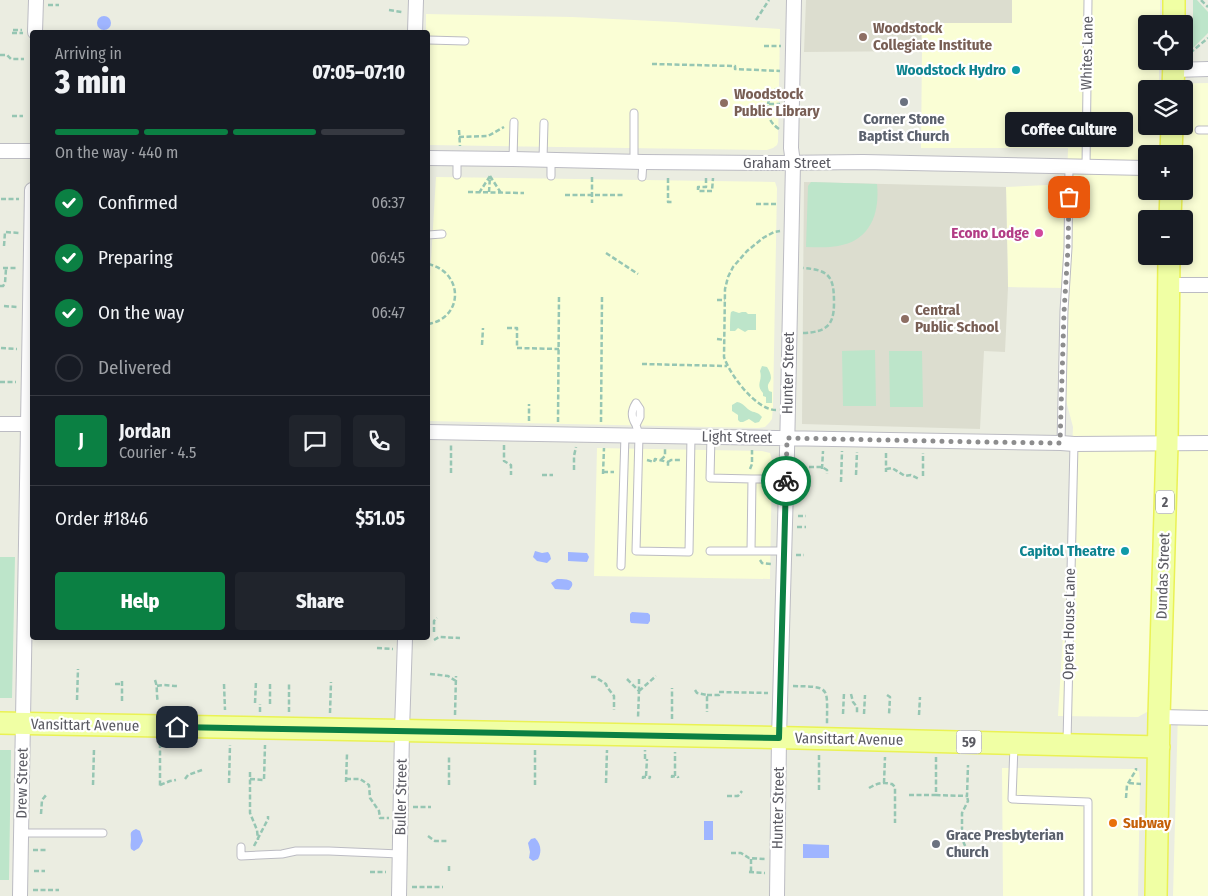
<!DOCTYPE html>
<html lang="en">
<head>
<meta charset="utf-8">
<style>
  :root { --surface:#171b24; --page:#20242c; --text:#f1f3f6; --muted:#9ea1a6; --line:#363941; --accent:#0b8043 }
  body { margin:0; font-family:"Fira Sans Condensed",sans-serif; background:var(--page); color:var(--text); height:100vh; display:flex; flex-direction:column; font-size:19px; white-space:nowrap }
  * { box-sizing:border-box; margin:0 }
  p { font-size:16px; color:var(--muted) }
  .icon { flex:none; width:28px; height:28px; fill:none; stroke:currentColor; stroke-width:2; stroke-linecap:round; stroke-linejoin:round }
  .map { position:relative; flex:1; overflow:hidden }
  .details { position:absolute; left:30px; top:30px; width:400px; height:610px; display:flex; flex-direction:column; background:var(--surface); border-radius:5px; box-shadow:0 2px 8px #0003 }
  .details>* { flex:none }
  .buttons { position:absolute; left:1138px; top:15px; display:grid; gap:10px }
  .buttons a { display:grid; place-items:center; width:55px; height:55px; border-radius:5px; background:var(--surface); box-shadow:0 2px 8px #0003; font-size:25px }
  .pin { position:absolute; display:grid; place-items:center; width:42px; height:42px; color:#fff; margin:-21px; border-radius:10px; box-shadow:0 2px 8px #0006 }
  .courier { position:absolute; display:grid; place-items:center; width:50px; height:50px; margin:-25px; border:4px solid #0b8043; border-radius:50%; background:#fff; color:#222; box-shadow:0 1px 6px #0007 }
  .bubble { position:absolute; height:35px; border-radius:5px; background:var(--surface); box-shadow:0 2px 8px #0003; font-size:16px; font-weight:800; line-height:35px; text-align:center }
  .summary em { font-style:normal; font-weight:800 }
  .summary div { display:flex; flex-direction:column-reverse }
  .summary { display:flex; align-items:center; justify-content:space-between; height:85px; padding:0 25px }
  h1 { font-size:32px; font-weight:800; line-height:38px }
  .bar { display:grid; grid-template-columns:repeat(4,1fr); gap:8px 5px; align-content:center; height:60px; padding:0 25px }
  .bar i { height:6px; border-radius:4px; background:var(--line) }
  .bar .active { background:var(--accent) }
  .bar p { grid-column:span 4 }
  .line { display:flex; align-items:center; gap:12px; padding:0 25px; border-top:1px solid var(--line) }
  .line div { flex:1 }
  .round { display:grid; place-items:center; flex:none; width:52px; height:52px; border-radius:5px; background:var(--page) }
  ol { padding:0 25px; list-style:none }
  li { display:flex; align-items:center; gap:15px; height:55px }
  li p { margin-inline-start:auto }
  li .icon { padding:5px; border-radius:50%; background:var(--accent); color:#fff; stroke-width:4 }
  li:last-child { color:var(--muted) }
  li i { width:28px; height:28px; border:2px solid var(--line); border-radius:50% }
  .action { display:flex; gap:10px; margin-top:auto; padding:10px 25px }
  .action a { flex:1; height:58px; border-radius:5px; background:var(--accent); color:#fff; font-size:20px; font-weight:800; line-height:58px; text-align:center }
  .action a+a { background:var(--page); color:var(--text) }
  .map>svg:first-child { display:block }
</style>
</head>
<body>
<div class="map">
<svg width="1208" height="896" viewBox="0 0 1208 896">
  <rect width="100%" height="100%" fill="#ebede1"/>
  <path fill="#fafed5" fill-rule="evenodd" d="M1012,0H1160V24H1146V61H1159V84L1208,83V896H1173L1178,712H1147L1138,717L1058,716L1066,586L1073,427L1064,393L1065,288L1008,287L1006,187L1067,184L1068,148H921L922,51L921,23H1012ZM1146,89H1184V126H1146ZM1146,154H1184V191H1146ZM1146,219H1184V256H1146Z
    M426,14L572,17L675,22L780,29L778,142L777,145L773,148L767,150L430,145L428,144V32H426Z
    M436,177L775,182L777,188L773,406L772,419L769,423L765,427L758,428L428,421L429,294Z
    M597,448L762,451L770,453L772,460L770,579L594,576Z
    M1002,768L1133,769L1139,771L1140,781L1138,896H1003Z"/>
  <path fill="#dcddcf" d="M806,0H1012V23H921L922,51L804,52Z
    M804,182L1006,187L1008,287L1005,352L984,351L980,429L802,424Z"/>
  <path fill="#bde5ca" d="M1193,0H1197L1208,12V33L1193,48Z
    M811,182L877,184C880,214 870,241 838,246C827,248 816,247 806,247L808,186Z
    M733,311L739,313L742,312H746L748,314H756V330H748L745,332L738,328L735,331H730C730,328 730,315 731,312Z
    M875,350L876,406H843L842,351Z
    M889,351H922L923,407H890Z
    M762,366L767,367C769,370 771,374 771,378C770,384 766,383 769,391L772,392V403H766V397L763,396V393C755,384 763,381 760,371Z
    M737,402C744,403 745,408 751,411C756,413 758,412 762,417L759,422L755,423L749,419L743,422H740L738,420V415L732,411V405Z
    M0,557H15L12,698H0Z
    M0,750H11L9,880H0Z"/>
  <path fill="#9fb5ff" d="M97 23a7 7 0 1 1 14 0a7 7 0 1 1-14 0Z
    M535,551L542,553L548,552L550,555L551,559L547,563L537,561L533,557Z
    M568,552L587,553L589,557L587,562L568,561Z
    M557,579C564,579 579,579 569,590L555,589L551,583Z
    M632,612L648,613L650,615V621L648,624L631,623L630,621V614Z
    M704,821H713V840H704Z
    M136,829L140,831L143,841L139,848L134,851L131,849C130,845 131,843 131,839C131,834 129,832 136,829Z
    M535,838C541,844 542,851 538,859L533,861L529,858L530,852L528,843L531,839Z
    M803,844L829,845V858H803Z"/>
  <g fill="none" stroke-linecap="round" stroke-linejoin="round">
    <g stroke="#bcbcc3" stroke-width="9">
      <path id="lane" d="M428,40L465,41
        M634,113V162
        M1199,130H1208
        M457,159V175
        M513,159L514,122
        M543,159L544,123
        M1086,167L1088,0
        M551,176V160
        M642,177L643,162
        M428,235L442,234
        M636,425C631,417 631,411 636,403L640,409V417L636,425L639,435L636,551L689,552L691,436
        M711,436L710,478L752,479
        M1061,443L1064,311L1068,248L1069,167
        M710,551H784
        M751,551L752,479H786
        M621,566L625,435
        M1067,742L1074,444
        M1014,746L1012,799L1088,802V896
        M21,833H103
        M241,847V856L282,854L296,851H329L400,854"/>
    </g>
    <g stroke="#bcbcc3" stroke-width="16">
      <path id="street" d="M35,32L36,0
        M415,32L416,0
        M1173,70L1208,69
        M0,151H32
        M428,158L513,159L643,162L776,163L863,162L1146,168
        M1169,285H1208
        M0,424H32
        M428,432L1061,443L1074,444L1208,443
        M1159,717L1208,718
        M20,896L32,190
        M399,896L402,731L405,638
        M777,896L779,738L787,452L793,163L791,148L794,0"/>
    </g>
    <g stroke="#eaf254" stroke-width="24">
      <path id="primary" d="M1174,24V0
        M1173,89L1174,61
        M1171,154L1172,126
        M1170,219L1171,191
        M0,723L798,738L1159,747
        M1156,896L1159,717L1167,445L1169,256"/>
    </g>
    <path stroke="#96c6b3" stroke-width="2.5" stroke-dasharray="5 2.5" stroke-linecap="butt" d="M1201,0L1208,7
      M48,5H59
      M389,10L402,12
      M756,20L769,0
      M13,30H22
      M12,33H23
      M764,46H781
      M1190,53L1208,38
      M0,55H7L11,59H24
      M652,64L735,66V69L780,71
      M768,104L770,94L779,87
      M12,116H23
      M779,129C769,122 767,115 768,104H780
      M459,130L460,146
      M459,137L488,136L504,127
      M490,176L501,193
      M592,177V203
      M668,178V202H673
      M706,178V187H698V191H712L713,178
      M468,192L524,193
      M489,192L490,176
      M479,193L490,176
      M565,195H623
      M1,199H19
      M756,204H778
      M4,246L5,232L19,233
      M606,253L638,274
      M3,268H17
      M0,286H3L5,283L6,269
      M717,300H725
      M4,306L17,307
      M428,324C464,318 464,272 428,264
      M507,328H517V348L559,349
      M803,333C826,332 834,326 834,303C834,277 830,270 803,268
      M717,339L725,340
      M482,345L483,328
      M1,348L17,349
      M642,364L727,366
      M0,382H16
      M776,410C756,410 730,375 724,357L725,289L728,277L733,267L747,251L763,238L774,232L780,231
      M529,421V404
      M558,422L559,296
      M601,422L602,297
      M504,445V461L511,465V475
      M886,453V472
      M647,460L654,462L655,459L668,462V468
      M661,460L665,456V448
      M668,462L671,460H681
      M809,467H822L827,470V474
      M750,469L752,464V450
      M822,469L823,451
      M886,469L892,468L905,476L911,475L919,479
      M574,470V456L576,447
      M603,472H614
      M451,473V445
      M603,474L604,448
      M542,475H553
      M856,475L857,452
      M923,476V453
      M841,482L842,451
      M798,516H806
      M797,527H806
      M796,555H804
      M760,560L762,563L771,564
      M434,632V621L437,618
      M380,638H394
      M434,640L439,637L460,638
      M377,648L393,649
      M430,674L448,676L456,681
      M591,677H595L606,684L607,687L614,696V710
      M627,679L639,691L638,718
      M639,679V690
      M155,680C158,688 156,694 158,702
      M115,684H122
      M224,684L225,710
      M157,686C163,684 171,686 178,686
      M793,686C831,687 827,686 827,724
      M695,690L697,693L707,695V712
      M639,691L656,676
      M851,694L853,702L857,707V714
      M707,695H719V692L768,693
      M887,695L890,697L889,715
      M77,700L78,669
      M122,701V680
      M255,703L256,681
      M270,704V682
      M260,712V704
      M289,712V683
      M330,713L331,682
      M843,714L844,693
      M864,714L865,695
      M455,715L456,676
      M919,715L920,697
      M672,719V688
      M160,743V787
      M936,757V795L967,796L968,765
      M645,759V750
      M250,772V813L257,830L258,840
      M646,776L647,759
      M675,776V752
      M672,778V776L678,777V778
      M185,779L188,775L202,770
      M250,779L264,780L265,745
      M346,779H360L369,785L370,798L379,811L380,818H389
      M643,779V777H650L649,779
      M346,782L347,754
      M229,783L230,745
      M606,783L607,750
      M884,783L885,757
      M1129,783L1141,784
      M93,785L94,749
      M160,785L170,781L176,780
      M449,785V756
      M535,785V749
      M869,788C877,783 883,782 892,784L895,787V823
      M819,790V754
      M909,795H936
      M727,796H738L742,791
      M1126,798L1127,785L1136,770V768
      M413,807H431
      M41,814L42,800L47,794
      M428,836L435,841H447
      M254,846L268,819V816
      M33,850H47
      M731,853H741L749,858L765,859
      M967,853V850L962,839V813L968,801L967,796
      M751,859V872
      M449,866V872
      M34,871H45
      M370,872H386
      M749,872L765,873
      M412,887H443
      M33,890H59"/>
    <use href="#lane" stroke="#fff" stroke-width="7"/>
    <use href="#street" stroke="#fff" stroke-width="14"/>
    <use href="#primary" stroke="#f0ffa4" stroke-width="21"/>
  </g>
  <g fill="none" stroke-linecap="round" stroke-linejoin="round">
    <path stroke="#8d8d8e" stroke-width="5" stroke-dasharray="0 9" d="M786,481L787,438L979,442L1060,443L1064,312L1068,248L1069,197"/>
    <path stroke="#0b8043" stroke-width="6" d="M177,727L779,738L786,481"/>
  </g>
  <g fill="#8d6e63" stroke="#fff" stroke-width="2">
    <circle cx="863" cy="37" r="5"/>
    <circle cx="724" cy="103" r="5"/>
    <circle cx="905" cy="319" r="5"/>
  </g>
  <g fill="#0f9aa8" stroke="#fff" stroke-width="2">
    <circle cx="1016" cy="70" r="5"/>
    <circle cx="1125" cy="551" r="5"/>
  </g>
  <g fill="#6b7280" stroke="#fff" stroke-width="2">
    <circle cx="904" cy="102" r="5"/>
    <circle cx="936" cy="844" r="5"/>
  </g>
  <circle fill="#d1479c" stroke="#fff" stroke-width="2" cx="1039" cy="233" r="5"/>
  <circle fill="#e8710a" stroke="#fff" stroke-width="2" cx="1113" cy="823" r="5"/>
  <g text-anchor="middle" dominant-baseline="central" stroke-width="4.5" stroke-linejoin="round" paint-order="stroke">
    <g fill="#fff" stroke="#8c8c91" stroke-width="1">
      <rect x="1156" y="490.5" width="18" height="23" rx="4"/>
      <rect x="956.5" y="730.5" width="25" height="23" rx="4"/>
    </g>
    <g font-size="14" font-weight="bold" fill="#5a5a62">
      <text x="1165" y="502">2</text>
      <text x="969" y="742">59</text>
    </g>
    <g font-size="15" font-weight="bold" fill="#785e54" stroke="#fff" text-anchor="start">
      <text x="873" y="28">Woodstock<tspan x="873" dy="17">Collegiate Institute</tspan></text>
      <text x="734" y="94">Woodstock<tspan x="734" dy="17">Public Library</tspan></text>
      <text x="915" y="310">Central<tspan x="915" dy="17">Public School</tspan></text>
    </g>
    <g font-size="15" fill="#5a5a62" stroke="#fff">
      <text transform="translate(1087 53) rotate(-89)">Whites Lane</text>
      <text x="787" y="163">Graham Street</text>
      <text transform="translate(788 373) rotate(-89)">Hunter Street</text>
      <text transform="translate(737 437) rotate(1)">Light Street</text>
      <text transform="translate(1163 576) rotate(-88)">Dundas Street</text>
      <text transform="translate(1069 624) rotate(-89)">Opera House Lane</text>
      <text transform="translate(85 725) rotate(1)">Vansittart Avenue</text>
      <text transform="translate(849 739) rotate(1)">Vansittart Avenue</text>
      <text transform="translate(22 783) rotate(-89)">Drew Street</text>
      <text transform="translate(401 797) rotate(-89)">Buller Street</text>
      <text transform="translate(778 808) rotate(-89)">Hunter Street</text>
    </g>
    <g font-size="15" font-weight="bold" fill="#0d838f" stroke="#fff" text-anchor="end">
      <text x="1006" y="70">Woodstock Hydro</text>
      <text x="1115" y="551">Capitol Theatre</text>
    </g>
    <g font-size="15" font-weight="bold" fill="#5b616d" stroke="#fff">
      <text x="904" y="119">Corner Stone<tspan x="904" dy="17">Baptist Church</tspan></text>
      <text x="946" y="835" text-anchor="start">Grace Presbyterian<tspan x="946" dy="17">Church</tspan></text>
    </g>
    <g font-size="15" font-weight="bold" fill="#b23c85" stroke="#fff" text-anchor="end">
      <text x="1029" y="233">Econo Lodge</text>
    </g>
    <g font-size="15" font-weight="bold" fill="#c56008" stroke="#fff" text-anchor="start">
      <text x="1123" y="823">Subway</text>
    </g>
  </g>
</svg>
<div class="buttons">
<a><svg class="icon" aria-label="locate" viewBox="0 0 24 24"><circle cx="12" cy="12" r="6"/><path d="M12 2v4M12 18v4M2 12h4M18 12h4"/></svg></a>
<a><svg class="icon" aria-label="layers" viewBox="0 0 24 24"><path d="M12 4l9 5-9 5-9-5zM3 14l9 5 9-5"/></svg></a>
<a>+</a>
<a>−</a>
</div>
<div class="pin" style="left:1069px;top:197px;background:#ea580c"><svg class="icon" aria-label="bag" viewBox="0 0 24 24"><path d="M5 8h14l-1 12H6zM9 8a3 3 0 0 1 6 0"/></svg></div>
<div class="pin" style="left:177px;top:727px;background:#1f2937"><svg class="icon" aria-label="home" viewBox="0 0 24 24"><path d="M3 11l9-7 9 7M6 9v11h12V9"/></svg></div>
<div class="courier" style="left:786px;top:481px"><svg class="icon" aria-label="bike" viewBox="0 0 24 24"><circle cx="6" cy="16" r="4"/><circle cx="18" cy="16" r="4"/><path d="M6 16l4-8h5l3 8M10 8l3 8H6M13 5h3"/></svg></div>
<div class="bubble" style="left:1005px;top:112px;width:128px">Coffee Culture</div>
<section class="details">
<div class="summary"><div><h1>3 min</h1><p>Arriving in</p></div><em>07:05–07:10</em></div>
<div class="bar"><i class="active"></i><i class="active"></i><i class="active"></i><i></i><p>On the way · 440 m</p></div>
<ol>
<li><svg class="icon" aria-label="check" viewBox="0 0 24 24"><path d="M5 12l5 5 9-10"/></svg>Confirmed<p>06:37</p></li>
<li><svg class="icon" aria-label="check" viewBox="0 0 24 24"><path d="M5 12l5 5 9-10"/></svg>Preparing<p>06:45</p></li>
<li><svg class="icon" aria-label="check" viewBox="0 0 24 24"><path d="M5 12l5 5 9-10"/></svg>On the way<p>06:47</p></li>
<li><i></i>Delivered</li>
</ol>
<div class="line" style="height:90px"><b class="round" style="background:var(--accent);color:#fff">J</b><div><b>Jordan</b><p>Courier · 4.5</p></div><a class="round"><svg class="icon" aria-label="chat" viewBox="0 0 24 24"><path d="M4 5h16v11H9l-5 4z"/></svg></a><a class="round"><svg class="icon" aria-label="phone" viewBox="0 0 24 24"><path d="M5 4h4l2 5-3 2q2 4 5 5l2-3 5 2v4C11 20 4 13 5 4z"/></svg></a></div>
<div class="line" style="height:65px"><div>Order #1846</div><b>$51.05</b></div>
<div class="action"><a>Help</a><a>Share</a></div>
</section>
</div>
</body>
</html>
